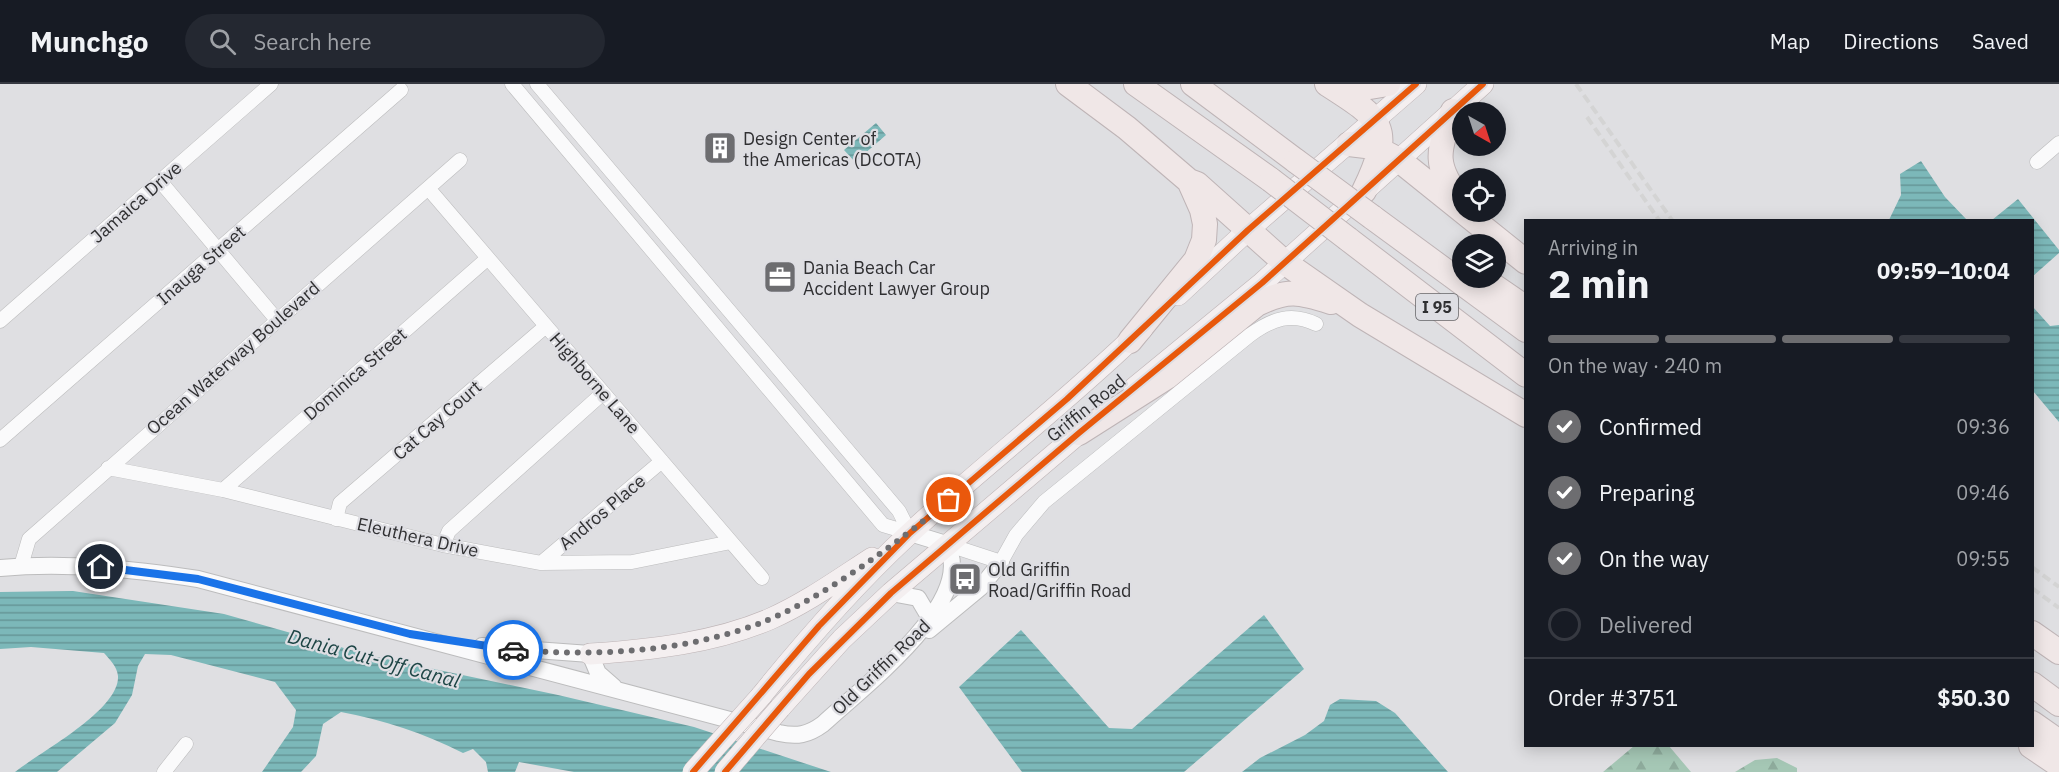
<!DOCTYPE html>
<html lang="en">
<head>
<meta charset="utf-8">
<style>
  :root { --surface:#171b24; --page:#242831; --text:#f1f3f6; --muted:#9ea1a6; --line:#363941; --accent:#6d6d70 }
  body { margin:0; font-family:"IBM Plex Sans",sans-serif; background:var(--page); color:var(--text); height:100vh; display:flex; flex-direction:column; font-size:22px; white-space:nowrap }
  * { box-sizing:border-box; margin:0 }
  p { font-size:20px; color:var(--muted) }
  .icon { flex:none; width:33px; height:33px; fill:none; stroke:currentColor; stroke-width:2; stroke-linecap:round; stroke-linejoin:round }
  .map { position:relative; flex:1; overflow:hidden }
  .side { position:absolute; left:1524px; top:135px; width:510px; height:528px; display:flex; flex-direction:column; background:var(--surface); border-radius:0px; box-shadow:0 3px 15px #0003 }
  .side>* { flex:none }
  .needle { width:39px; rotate:141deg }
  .fabs { position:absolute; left:1452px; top:18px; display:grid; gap:12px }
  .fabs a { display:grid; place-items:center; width:54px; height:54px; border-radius:50%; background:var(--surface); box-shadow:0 3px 15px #0003; font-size:30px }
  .pin { position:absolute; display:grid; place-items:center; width:51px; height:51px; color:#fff; margin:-26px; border:3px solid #fff; border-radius:50%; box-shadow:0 2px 6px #0007 }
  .courier { position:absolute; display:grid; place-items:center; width:60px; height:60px; margin:-30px; border:4px solid #1a73e8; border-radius:50%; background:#fff; color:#222; box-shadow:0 2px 8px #0007 }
  .headline em { font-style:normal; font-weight:700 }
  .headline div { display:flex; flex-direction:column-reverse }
  .headline { display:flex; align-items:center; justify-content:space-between; height:102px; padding:0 24px }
  h1 { font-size:39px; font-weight:700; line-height:45px }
  .bar { display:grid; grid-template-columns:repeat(4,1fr); gap:9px 6px; align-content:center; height:72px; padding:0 24px }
  .bar i { height:8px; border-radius:4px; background:var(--line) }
  .bar .selected { background:var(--accent) }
  .bar p { grid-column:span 4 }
  .line { display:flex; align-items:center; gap:15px; padding:0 24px; border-top:2px solid var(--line) }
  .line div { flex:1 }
  ol { padding:0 24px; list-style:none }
  li { display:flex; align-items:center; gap:18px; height:66px }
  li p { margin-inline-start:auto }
  li .icon { padding:6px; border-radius:50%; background:var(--accent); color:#fff; stroke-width:4 }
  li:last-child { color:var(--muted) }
  li i { width:33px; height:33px; border:3px solid var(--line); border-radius:50% }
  header { display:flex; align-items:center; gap:36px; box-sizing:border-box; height:84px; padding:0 30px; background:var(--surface); border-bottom:2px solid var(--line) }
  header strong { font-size:28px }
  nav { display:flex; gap:33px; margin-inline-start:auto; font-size:21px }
  .search { width:420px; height:54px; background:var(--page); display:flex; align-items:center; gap:15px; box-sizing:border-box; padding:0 21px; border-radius:33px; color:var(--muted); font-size:22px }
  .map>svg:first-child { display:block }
</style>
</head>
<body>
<header>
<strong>Munchgo</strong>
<div class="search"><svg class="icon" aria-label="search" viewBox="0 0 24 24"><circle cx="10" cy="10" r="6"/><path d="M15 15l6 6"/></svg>Search here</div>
<nav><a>Map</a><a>Directions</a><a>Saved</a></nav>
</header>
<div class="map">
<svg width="2059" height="688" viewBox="0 0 2059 688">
  <defs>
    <pattern id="forest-firs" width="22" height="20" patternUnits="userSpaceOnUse" patternTransform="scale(1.5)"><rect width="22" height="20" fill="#a5c7b5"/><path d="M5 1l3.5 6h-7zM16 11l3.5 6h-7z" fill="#8eab9c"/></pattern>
    <pattern id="water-rules" width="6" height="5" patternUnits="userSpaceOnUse" patternTransform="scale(1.5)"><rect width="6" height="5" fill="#7cb8b9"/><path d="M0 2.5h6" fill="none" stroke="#669697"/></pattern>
  </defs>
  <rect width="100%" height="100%" fill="#dfdfe2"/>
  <path fill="url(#forest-firs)" d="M1634,662H1669L1691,688H1603Z
    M1777,674L1797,684V688H1735L1755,676Z"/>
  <path fill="url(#water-rules)" d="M876,39L886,51L855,78L844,66Z
    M1921,77L1945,113L1967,136H1889L1901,111L1900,90Z
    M2018,115L2059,166V169L2033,192L2032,136H1992Z
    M2033,223L2050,242L2059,241V338L2033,307Z
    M73,507L224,530L372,572L558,611L694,643L831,688H574L519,678L515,688H488L486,678L473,665L463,669C423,649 384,636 341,628L323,640L316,672L301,688H262L293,643L296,626L275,598L171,571L145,570L138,582L132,611L115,639L57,688H15C40,668 120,626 118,592C117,582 110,576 104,569L31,563L0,565V508Z
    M1264,531L1304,585L1184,688H1022L959,603L1021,546L1109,644L1132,645Z
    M1340,615L1376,617L1395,629L1448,688H1242L1260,674L1305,651L1324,637L1330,621Z"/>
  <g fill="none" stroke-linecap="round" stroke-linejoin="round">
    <g stroke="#bcbcbd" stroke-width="15">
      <path id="minor" d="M512,0L883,441L910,449
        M537,0L899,427L910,449
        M2037,78L2059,59
        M160,97L277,236
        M428,104L762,494
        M0,237L271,0
        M0,356L401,6
        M108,384L223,406L443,461L541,479L632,478L731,458
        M223,406L488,174
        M336,435L340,419L546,242
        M946,460L1001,478L1016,451L1044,418L1250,251C1272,235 1291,228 1316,240
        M443,461L449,447L603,309
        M541,479L662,377
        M21,482L29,455L460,76
        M164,688L186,660"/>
    </g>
    <g stroke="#bcbcbd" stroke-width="18">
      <path id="tertiary" d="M0,484C67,478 132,485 198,495L779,649C797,653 808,651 823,640C859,606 980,516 946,460L910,449
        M891,509L918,514L931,536
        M929,546L981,503L1001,478
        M482,562L590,570L598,589L614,603"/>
    </g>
    <g stroke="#beb4b6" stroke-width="22">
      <path id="primary" d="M1178,211L1248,146L1416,0
        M1134,304L1262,199L1483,0
        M590,570C650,566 714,559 770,535C806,519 838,496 872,474
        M761,612C807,555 855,500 909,450C985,380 1068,317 1142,245
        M780,624L842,555L891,509L1091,339"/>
    </g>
    <g stroke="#beb4b6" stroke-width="26">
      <path id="motorway" d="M1068,0L1127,44L1189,97L1197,100L1284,178L1360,231L1526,331
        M1136,0L1271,96
        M1193,0L1296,77
        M1327,0C1382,35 1395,43 1364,107
        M1347,0L1370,3L1388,0
        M1453,27C1437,69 1433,81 1462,118
        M1349,60L1374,63L1399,76L1526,178
        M1372,133L1526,246
        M1348,155L1526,291
        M1482,194L1526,224
        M1130,257L1196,176L1204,156L1205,140L1202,126L1190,99
        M1079,349L1167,293L1257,220C1288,205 1299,208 1331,218
        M2032,549L2059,568
        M2032,600L2059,620
        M2032,639L2059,658
        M2031,662L2059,681"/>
    </g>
    <use href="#minor" stroke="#fafafb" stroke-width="14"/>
    <use href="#tertiary" stroke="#fafafb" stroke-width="16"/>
    <use href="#primary" stroke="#f4eff0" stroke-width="21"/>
    <use href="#motorway" stroke="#f0e7e7" stroke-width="24"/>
    <path stroke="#d4d4d4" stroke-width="4" stroke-dasharray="9 4.5" stroke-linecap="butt" d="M1576,0L1672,136
      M1587,33L1659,136
      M2032,483L2059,503
      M2032,504L2059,524"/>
    <g stroke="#beb4b6" stroke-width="22" stroke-linecap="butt">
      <path id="primary-bridge" d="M693,688L761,612
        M725,688L780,624"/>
    </g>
    <g stroke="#beb4b6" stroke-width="26" stroke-linecap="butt">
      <path id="motorway-bridge" d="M1296,77L1372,133
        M1271,96L1348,155"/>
    </g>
    <use href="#primary-bridge" stroke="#f4eff0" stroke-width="21"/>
    <use href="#motorway-bridge" stroke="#f0e7e7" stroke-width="24"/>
    <g stroke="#dedee3" stroke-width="10">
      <path id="cycleway" d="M693,688L819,542L910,449L1067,315L1248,146L1416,0
        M725,688L809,590L891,509L1079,349L1262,199L1483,0"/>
    </g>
    <use href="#cycleway" stroke="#e8590c" stroke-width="6"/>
  </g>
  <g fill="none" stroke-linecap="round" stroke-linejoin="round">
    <path stroke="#6d6d70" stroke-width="6" stroke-dasharray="0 10.8" d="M513,566C595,572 680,569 758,540C821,516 898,459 949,416"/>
    <path stroke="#1a73e8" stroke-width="8" d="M101,483L198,495L410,550L513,566"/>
  </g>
  <defs>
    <g id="building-square" transform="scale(1.725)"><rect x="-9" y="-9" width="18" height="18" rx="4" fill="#6d6d70" stroke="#dedee3"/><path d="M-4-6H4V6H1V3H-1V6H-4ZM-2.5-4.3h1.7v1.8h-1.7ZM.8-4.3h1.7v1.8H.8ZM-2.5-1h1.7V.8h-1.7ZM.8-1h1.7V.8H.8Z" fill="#fff"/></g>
    <g id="office-square" transform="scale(1.725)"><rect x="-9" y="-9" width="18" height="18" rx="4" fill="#6d6d70" stroke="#dedee3"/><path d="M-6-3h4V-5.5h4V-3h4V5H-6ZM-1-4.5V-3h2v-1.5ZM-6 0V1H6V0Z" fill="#fff"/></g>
    <g id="bus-square" transform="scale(1.725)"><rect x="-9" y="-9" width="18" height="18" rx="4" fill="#6d6d70" stroke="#dedee3"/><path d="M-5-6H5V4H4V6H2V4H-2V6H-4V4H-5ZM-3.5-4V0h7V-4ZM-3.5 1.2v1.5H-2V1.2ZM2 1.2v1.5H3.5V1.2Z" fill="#fff"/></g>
  </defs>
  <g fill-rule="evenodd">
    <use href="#building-square" x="720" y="64"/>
    <use href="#office-square" x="780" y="193"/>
    <use href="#bus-square" x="965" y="495"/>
  </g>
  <g text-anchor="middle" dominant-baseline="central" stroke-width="4.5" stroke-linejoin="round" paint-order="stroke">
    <rect fill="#dedee3" stroke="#646467" stroke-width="1.5" x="1416" y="210" width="42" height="26" rx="4.5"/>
    <g font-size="16" font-weight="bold" fill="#303032">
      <text x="1437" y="223">I 95</text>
    </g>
    <g font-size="18" fill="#303032" stroke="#dedee3" text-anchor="start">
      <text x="743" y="54">Design Center of<tspan x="743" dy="21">the Americas (DCOTA)</tspan></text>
      <text x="803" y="183">Dania Beach Car<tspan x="803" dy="21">Accident Lawyer Group</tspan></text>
      <text x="988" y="485">Old Griffin<tspan x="988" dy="21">Road/Griffin Road</tspan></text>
    </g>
    <g font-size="18" fill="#303032" stroke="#dedee3">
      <text transform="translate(136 118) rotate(-41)">Jamaica Drive</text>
      <text transform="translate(201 181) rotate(-41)">Inauga Street</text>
      <text transform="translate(233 274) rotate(-41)">Ocean Waterway Boulevard</text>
      <text transform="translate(355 290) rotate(-41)">Dominica Street</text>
      <text transform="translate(595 299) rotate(49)">Highborne Lane</text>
      <text transform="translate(1086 324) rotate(-39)">Griffin Road</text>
      <text transform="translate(437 336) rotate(-41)">Cat Cay Court</text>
      <text transform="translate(602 428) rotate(-40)">Andros Place</text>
      <text transform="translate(418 453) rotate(13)">Eleuthera Drive</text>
      <text transform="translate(881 583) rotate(-44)">Old Griffin Road</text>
    </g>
    <g font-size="20" font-style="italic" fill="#1d4545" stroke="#dedee3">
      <text transform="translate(374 574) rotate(15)">Dania Cut-Off Canal</text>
    </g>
  </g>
</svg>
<div class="fabs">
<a><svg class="needle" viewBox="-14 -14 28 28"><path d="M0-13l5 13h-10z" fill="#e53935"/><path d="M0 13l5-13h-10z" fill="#9ea1a6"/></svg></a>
<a><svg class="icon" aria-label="locate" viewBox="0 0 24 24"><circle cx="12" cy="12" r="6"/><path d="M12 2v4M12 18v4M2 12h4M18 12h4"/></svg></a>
<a><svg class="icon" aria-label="layers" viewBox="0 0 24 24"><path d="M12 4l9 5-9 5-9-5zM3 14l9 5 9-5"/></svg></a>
</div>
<div class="pin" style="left:949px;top:416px;background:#ea580c"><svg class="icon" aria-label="bag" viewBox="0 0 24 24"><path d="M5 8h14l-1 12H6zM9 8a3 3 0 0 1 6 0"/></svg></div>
<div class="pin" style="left:101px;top:483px;background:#1f2937"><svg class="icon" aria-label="home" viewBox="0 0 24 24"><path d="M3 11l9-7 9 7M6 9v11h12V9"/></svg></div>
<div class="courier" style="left:513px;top:566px"><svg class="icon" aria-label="car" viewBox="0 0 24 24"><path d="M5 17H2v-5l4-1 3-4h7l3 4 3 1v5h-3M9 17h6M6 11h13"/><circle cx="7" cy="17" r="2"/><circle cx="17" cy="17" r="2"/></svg></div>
<section class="side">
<div class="headline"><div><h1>2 min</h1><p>Arriving in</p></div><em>09:59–10:04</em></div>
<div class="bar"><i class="selected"></i><i class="selected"></i><i class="selected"></i><i></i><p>On the way · 240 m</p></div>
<ol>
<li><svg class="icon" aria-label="check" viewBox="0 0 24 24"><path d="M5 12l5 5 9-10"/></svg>Confirmed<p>09:36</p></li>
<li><svg class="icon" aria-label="check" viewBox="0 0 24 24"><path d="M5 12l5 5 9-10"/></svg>Preparing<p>09:46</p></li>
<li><svg class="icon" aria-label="check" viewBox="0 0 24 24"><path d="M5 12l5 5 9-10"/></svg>On the way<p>09:55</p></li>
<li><i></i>Delivered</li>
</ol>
<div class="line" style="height:78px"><div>Order #3751</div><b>$50.30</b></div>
</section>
</div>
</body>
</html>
